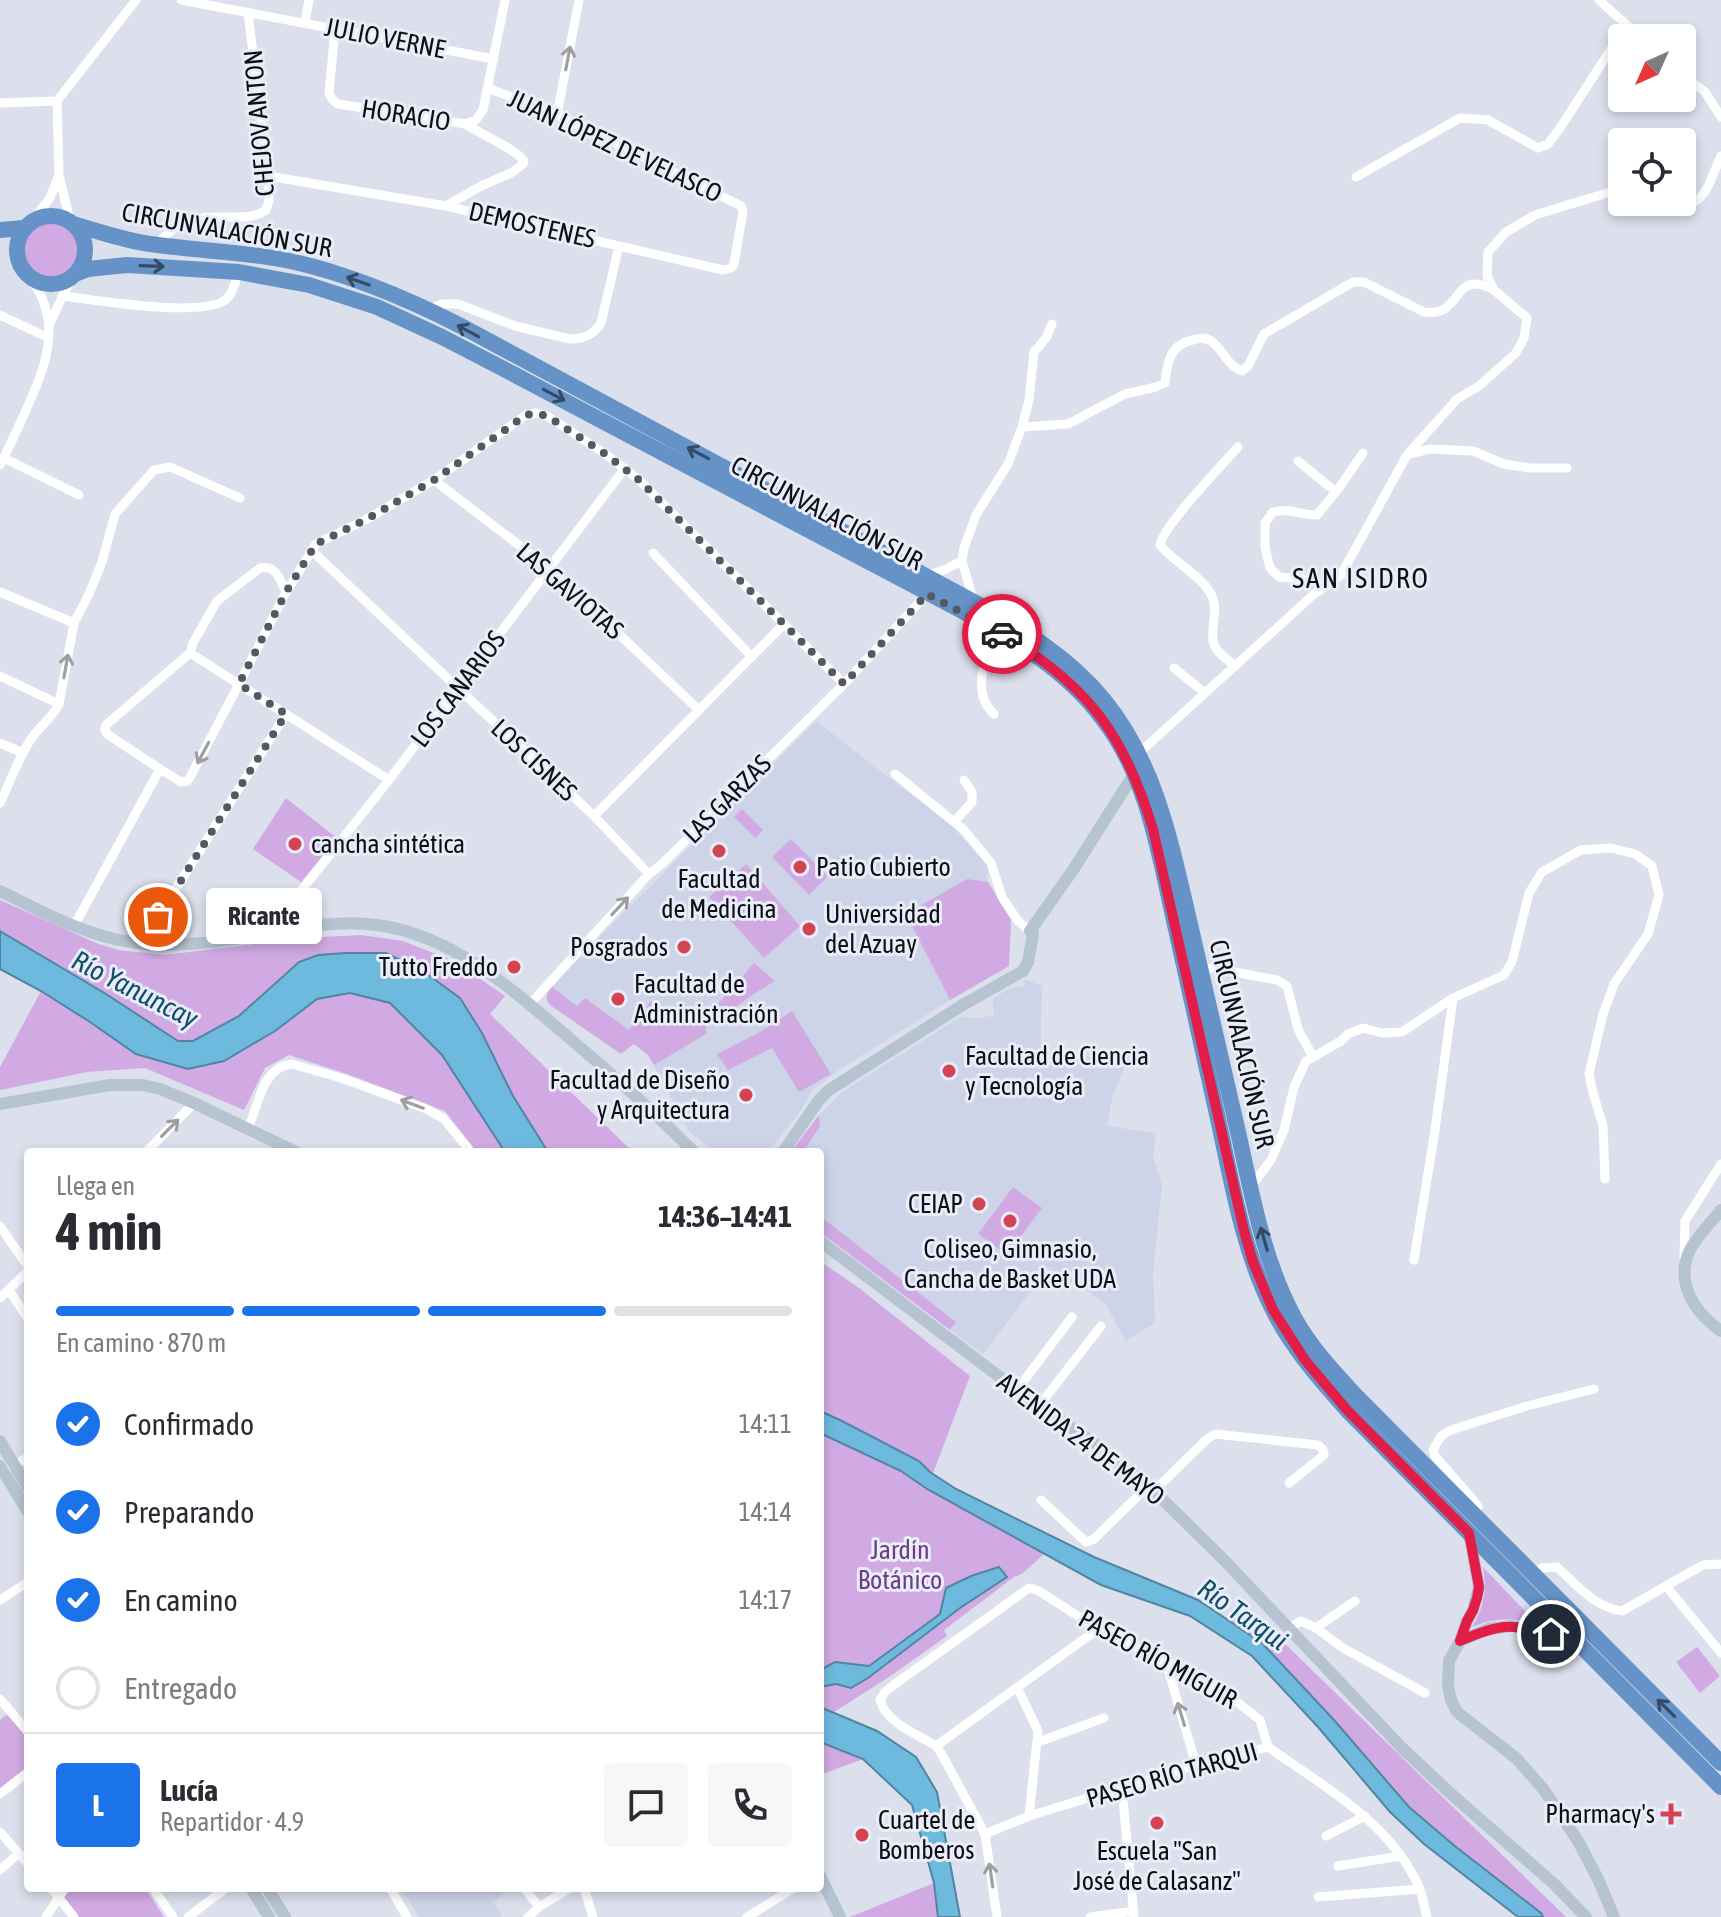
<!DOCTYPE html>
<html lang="es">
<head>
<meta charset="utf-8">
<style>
  :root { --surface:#fff; --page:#f7f7f7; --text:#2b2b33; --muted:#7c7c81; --line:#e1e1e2; --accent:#1a73e8 }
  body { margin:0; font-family:"Asap Condensed",sans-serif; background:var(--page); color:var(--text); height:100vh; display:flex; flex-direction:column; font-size:30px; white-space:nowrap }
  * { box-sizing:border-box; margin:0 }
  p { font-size:26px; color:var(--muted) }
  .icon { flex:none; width:44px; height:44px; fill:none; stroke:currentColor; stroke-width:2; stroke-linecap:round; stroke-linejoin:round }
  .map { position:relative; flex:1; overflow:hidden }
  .drawer { position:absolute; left:24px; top:1148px; width:800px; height:744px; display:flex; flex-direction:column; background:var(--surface); border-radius:8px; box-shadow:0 4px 12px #0003 }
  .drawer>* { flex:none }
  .needle { width:52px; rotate:225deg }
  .buttons { position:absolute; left:1608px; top:24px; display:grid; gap:16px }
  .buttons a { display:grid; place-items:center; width:88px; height:88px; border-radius:8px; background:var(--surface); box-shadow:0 4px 12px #0003; font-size:40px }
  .pin { position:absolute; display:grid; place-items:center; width:68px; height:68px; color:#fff; margin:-34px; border:4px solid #fff; border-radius:50%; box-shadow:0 2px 8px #0007 }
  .courier { position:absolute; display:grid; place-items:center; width:80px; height:80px; margin:-40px; border:6px solid #e11d48; border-radius:50%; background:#fff; color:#222; box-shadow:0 2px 10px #0007 }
  .bubble { position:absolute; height:56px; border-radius:8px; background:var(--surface); box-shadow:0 4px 12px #0003; font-size:26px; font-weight:700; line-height:56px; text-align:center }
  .headline em { font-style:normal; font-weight:700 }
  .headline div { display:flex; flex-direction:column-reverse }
  .headline { display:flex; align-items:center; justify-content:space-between; height:136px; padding:0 32px }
  h1 { font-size:52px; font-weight:700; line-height:60px }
  .bar { display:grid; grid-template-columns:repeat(4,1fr); gap:12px 8px; align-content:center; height:96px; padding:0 32px }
  .bar i { height:10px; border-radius:6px; background:var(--line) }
  .bar .active { background:var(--accent) }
  .bar p { grid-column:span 4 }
  .line { display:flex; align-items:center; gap:20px; padding:0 32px; border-top:2px solid var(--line) }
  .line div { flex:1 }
  .round { display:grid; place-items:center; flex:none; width:84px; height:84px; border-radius:8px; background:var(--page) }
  ol { padding:0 32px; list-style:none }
  li { display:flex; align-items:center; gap:24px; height:88px }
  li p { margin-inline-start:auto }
  li .icon { padding:8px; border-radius:50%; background:var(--accent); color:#fff; stroke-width:4 }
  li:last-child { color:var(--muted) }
  li i { width:44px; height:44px; border:4px solid var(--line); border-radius:50% }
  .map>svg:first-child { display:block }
</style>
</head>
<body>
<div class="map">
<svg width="1721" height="1917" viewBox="0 0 1721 1917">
  <rect width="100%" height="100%" fill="#dce0ed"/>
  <path fill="#ced4e8" d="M816,721L952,826L990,868L986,876L988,882L1011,920L1009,966L950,1000L845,1066L813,1089L802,1109L768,1152H714L690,1132L648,1055L633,1044L621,1054L550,1005L546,999L547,993L598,938Z
    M1024,979L1042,986L1040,1068L1080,1058L1108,1055L1129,1056L1112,1098L1107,1126L1156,1133L1153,1157L1162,1185L1153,1274L1155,1323L1126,1341L1106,1305L1089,1292L1048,1268L983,1354L820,1232V1152H791L819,1115L842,1092L960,1017L981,1018L994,1015L993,1000L997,996L1008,989L1024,986Z
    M401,1888H508L494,1903L502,1915L500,1917H419Z"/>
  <path fill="#d1aae3" d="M24 250a27 27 0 1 1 54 0a27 27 0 1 1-54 0Z
    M286,798L337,838L301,882L253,849Z
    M742,809L763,830L755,838L734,817Z
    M791,839L828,876L809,895L772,857Z
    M746,864L800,926L764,958L709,897Z
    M967,879L988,882L1011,920L1009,966L950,1000L906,914Z
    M0,900L96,943L118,950L164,955L304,938L361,935L403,941L456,962L505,996L490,1014L633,1152H548L513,1096L482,1033L299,962L239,1016L193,1042L178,1041L106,994L0,931Z
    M754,963L775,981L752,995L715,1022L711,1012Z
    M552,987L577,1006L585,998L629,1030L651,1001L670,1013L706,1023V1034L654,1065L648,1055L634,1044L621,1054L550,1005C545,997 546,994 552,987Z
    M41,991L136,1053L224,1061L275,1031L317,999L350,993L390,1003L442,1055L505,1152H477L445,1111L347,1074L289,1055L265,1068L244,1110L145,1068L87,1072L0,1090V1067Z
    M792,1011L831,1074L799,1092L772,1048L728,1070L717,1054L762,1031Z
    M819,1115L820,1126L803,1152H791Z
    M1013,1187L1042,1208L1007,1255L978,1234Z
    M820,1216L956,1322L950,1330L820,1232Z
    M820,1261L859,1288L970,1376L927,1489L1044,1554L1022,1574L1014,1577L944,1630L947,1636L889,1677L834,1712L820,1707Z
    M1483,1567L1539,1626C1517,1616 1494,1618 1472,1627C1484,1608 1487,1589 1483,1567Z
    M1242,1602L1566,1917H1543L1541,1913L1456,1847L1409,1807L1334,1720L1262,1643L1227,1619Z
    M1697,1647L1720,1676L1700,1693L1676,1662Z
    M9,1713L28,1736V1769L0,1792V1720Z
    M820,1742L863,1759L820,1775Z
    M934,1883L938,1917H850Z
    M71,1888H145L164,1917H79L64,1897Z"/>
  <path fill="#6eb9de" stroke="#5186a1" stroke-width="2" d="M0,931L106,994L178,1041H193L239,1016L299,962L318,955L346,953H386L423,971L460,998L482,1033L513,1096L548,1152H505L442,1055L390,1003L350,993L317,999L275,1031L224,1061L188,1069L136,1054L90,1022L41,991L0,969Z
    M820,1411L842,1421L919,1461L930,1472L956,1489L1094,1557L1198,1600L1262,1643L1334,1720L1409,1807L1456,1847L1541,1913L1543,1917H1518L1424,1844L1390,1812L1318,1727L1252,1656L1190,1616L1101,1585L927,1489L901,1471L820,1433Z
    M999,1567L1007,1577L960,1608L868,1678L851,1688L836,1684L820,1687V1670L835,1662L869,1666L940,1614L946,1588L971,1576Z
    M820,1707L877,1731L916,1757L937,1792L960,1917H938L934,1883L912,1805L863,1759L820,1742Z"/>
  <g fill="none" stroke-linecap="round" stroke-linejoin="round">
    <path stroke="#fff" stroke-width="9" d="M181,0L494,59
      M1599,0L1641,38
      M305,22L309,0
      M335,29L329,93L332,99L338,104L465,124L476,120L483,110L505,0
      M1682,74L1705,92L1721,117
      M0,103L57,101
      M557,115L579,0
      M268,176L446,206L723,270L731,268L734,264L743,211L741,206L605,138L557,115L488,88
      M1356,177L1460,118L1488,120L1538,148L1548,144L1560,128L1626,26
      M1662,202C1705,213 1706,189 1721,156
      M446,206L481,186L511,173L523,164L524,161C516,149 479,133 465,124
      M32,221L50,198L59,175
      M70,221L59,175L57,101L136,0
      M157,245C179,217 197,217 230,217C244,217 254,218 266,210L269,201L268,176L248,12
      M62,296C95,300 201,318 225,300C233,295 235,281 239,272
      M430,310L441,304H458L515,326L570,339C584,339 593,335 601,323L619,246
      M0,315L49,338
      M49,325L72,277
      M1022,427L1068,424L1125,394L1156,387L1165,383C1167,363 1170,344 1193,340C1199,338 1205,337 1211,341C1223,349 1227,366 1242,371L1248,366L1264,334L1353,282H1364L1424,312C1465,318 1450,267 1494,290
      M1407,455L1430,449L1473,451L1504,464L1529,468H1567
      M4,458L79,495
      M1298,461L1336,492
      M0,465C8,450 15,434 22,419C39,381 60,340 42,298C38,288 31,280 24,272
      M434,480L550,569L699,710
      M311,550L594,816L649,874
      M653,553L752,657
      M925,576L944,570L962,561
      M1327,585L1304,579L1279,577L1270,568L1265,547V523L1273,512C1293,508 1298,515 1317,515L1339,488L1363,453
      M0,592L74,623
      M974,602L962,561L964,548L976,515L1008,464L1022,427L1029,400L1034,352L1046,338L1052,324
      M190,653L389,780
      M1235,666C1228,660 1217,653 1214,644C1208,627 1223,608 1207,588C1196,573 1173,561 1160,545C1162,527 1223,464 1238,447
      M1174,668L1205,693
      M0,676L59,704
      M994,714C969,692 988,655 994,629
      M0,743L23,753
      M1139,753L1313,595L1341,575L1407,455L1457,399L1479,386L1516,353L1524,338L1527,318L1494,290L1487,276L1488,252L1506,232L1535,215L1617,190L1622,192
      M160,769L107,734L105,730L106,725L190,653L193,643L217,601L260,568C276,565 280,579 286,592
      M895,774L964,830L991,863L1002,897L1018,921L1030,931
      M0,803C10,782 18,759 31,739C40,726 52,718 59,704L74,623L89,594L102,562L115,514L154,470L170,467L240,498
      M594,816L784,624
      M954,822L972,802V792L964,780
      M74,926L160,769L181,782L188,781L239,684L286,592L316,544L367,519L434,480L526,415L536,413L547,416L604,453L638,479L844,684
      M264,932L278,920L389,780L625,468
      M141,944L286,714
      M1200,968H1213L1277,980L1287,986L1298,1029L1313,1057
      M529,1005L649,874L663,863L844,684L927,594
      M248,1129C258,1106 262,1067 292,1064L341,1078L424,1108L443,1118L471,1152
      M146,1152L194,1103
      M1250,1188L1271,1160L1284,1130L1294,1087L1306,1061L1341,1041L1348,1034L1363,1028L1382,1033L1402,1032L1453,998L1504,975L1512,962L1529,893L1542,872L1581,850L1611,848L1635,854L1652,866L1659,895L1648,934L1614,984L1603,1014L1589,1074L1593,1093L1603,1126L1605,1179
      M0,1226L28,1267
      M1684,1258L1685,1221L1721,1164
      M1414,1260L1435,1130L1453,998
      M9,1290L28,1319
      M0,1298L28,1271
      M1017,1390L1072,1317
      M1039,1406L1101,1326
      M10,1468L28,1457
      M1154,1491L1207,1439L1215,1434L1318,1445L1323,1450L1324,1455L1289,1483
      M1041,1500L1086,1542L1094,1539L1148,1486
      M1474,1515L1478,1507L1474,1501L1435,1456L1433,1450L1441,1436L1451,1430L1527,1406L1594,1389
      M1533,1575L1542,1568L1557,1567C1578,1586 1594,1607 1622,1611L1703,1565L1721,1564
      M1666,1586L1721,1653
      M0,1600L28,1582
      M1289,1628L1301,1621L1316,1628L1343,1648L1425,1693
      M1316,1628L1355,1601
      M1166,1662L1196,1765
      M1017,1687L1038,1731L1029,1816
      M0,1699L28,1732
      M1038,1742L1104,1718
      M936,1746L1098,1629
      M1268,1747C1323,1786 1390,1822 1419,1887C1423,1896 1424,1907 1427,1917
      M1122,1789L1134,1917
      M0,1794L28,1772
      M0,1832L28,1864
      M985,1834L1029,1816L1196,1765L1268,1747
      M1326,1836L1365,1816
      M1338,1866L1401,1856
      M0,1870L18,1854
      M51,1888L74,1917
      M153,1888L173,1917
      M390,1888L407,1917
      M524,1888L539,1907
      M584,1888L593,1917
      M1318,1897L1420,1889
      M46,1917L65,1888
      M188,1917L226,1888
      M528,1917L539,1907L570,1888
      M747,1917L794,1888
      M997,1917L985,1834L941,1753L936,1746C917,1734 886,1723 880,1700L885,1692L895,1684L1029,1588L1039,1591L1098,1629L1166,1662L1183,1668L1219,1688L1260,1720L1268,1747
      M1090,1917L1134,1911"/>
    <path stroke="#b6c3d1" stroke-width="12" d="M0,891C41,911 84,935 130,942C153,946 179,945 202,943C260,939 319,917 377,925C453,935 513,990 568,1037C612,1074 654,1112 694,1152
      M0,1104L110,1085H143L160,1089L194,1103L296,1152
      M783,1152L819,1100L829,1090L961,1006L1023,971L1028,962L1033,934L1030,931L1073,870L1134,774
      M1721,1210C1711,1223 1697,1236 1690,1250C1674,1282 1695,1313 1721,1331
      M820,1241L1017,1390L1098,1446L1154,1491L1225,1561L1402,1748L1450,1793L1553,1883L1586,1917
      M0,1441L28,1488
      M0,1466L28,1512
      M1469,1533L1479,1587L1473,1610L1467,1621L1460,1641L1449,1661L1448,1686L1451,1700L1457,1712L1517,1759L1544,1790L1578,1841L1598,1879L1614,1917
      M1460,1641L1488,1629L1512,1626L1575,1640
      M820,1876L840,1917
      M251,1888L269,1917
      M267,1888L285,1917"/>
    <path stroke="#6593c7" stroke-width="16" d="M17 250a34 34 0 1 1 68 0a34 34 0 1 1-68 0Z
      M73,224C97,231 120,239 144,243C193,251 242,251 290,261C350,274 406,298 461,326L974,602C1022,629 1069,657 1104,700C1153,760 1169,834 1186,907C1203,982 1221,1057 1238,1132C1252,1194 1263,1260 1294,1317C1310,1347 1335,1373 1358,1398L1721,1763
      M0,230L23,228
      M75,274L88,269L127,265L239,272L309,285L377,307L442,337L500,367L964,612C1016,641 1066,670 1102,718C1146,774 1158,848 1173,916C1189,987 1204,1058 1220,1128C1233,1189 1244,1252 1272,1308C1291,1347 1319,1378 1347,1410L1721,1787"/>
  </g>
  <defs><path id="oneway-shaft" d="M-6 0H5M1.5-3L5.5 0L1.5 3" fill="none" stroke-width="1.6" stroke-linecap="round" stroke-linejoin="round" transform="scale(2)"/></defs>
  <g stroke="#9f9fa1">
    <use href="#oneway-shaft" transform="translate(568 58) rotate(-79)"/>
    <use href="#oneway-shaft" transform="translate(66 666) rotate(-80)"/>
    <use href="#oneway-shaft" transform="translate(203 753) rotate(118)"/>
    <use href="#oneway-shaft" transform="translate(620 906) rotate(-47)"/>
    <use href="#oneway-shaft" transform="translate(412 1104) rotate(-159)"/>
    <use href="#oneway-shaft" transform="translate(170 1128) rotate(-45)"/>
    <use href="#oneway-shaft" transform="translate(1181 1714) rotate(-107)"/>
    <use href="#oneway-shaft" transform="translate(991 1875) rotate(-98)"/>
  </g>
  <g stroke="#354a65">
    <use href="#oneway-shaft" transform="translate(152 266) rotate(2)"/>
    <use href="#oneway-shaft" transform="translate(358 281) rotate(-161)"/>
    <use href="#oneway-shaft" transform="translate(468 331) rotate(-152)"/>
    <use href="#oneway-shaft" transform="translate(554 395) rotate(28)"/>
    <use href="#oneway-shaft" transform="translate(698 453) rotate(-152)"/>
    <use href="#oneway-shaft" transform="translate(1264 1239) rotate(-106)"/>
    <use href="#oneway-shaft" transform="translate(1666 1708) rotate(-135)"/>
  </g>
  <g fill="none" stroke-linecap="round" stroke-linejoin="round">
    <path stroke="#565860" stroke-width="8" stroke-dasharray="0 14.4" d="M158,917L286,714L239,684L286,592L316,544L367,519L434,480L526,415L536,413L547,416L604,453L638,479L844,684L927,594L1002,634"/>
    <path stroke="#e11d48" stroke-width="10" d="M1002,634C1089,686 1123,733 1153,829L1244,1231L1253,1262L1273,1310L1305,1360L1347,1410L1469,1533L1479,1587L1477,1598L1473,1610L1467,1621L1460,1641C1499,1624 1510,1623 1551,1634"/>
  </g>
  <g fill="#d34352" stroke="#e9edfa" stroke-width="3">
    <circle cx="295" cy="844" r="8"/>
    <circle cx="719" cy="851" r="8"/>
    <circle cx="800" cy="867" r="8"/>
    <circle cx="809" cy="929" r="8"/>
    <circle cx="684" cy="947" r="8"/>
    <circle cx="514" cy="967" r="8"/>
    <circle cx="618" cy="999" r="8"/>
    <circle cx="949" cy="1071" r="8"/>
    <circle cx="746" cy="1095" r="8"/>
    <circle cx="979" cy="1204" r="8"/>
    <circle cx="1010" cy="1221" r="8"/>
    <path d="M1667 1802h8v8h8v8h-8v8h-8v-8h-8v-8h8z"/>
    <circle cx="1157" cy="1823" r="8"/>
    <circle cx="862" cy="1835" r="8"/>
  </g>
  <g text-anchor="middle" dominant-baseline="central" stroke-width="6" stroke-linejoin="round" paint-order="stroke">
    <g font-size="26" fill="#0e0f14" stroke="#e9edfa">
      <text transform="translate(385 38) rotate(11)">JULIO VERNE</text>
      <text transform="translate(406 115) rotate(9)">HORACIO</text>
      <text transform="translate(259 123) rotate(-95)">CHEJOV ANTON</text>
      <text transform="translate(615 146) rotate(25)">JUAN LÓPEZ DE VELASCO</text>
      <text transform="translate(532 225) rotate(13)">DEMOSTENES</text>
      <text transform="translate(227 230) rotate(10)">CIRCUNVALACIÓN SUR</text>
      <text transform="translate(827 513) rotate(28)">CIRCUNVALACIÓN SUR</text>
      <text transform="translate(570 591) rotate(41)">LAS GAVIOTAS</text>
      <text transform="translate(458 689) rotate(-53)">LOS CANARIOS</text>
      <text transform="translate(534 760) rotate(43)">LOS CISNES</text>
      <text transform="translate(727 799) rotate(-45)">LAS GARZAS</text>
      <text transform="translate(1242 1044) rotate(77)">CIRCUNVALACIÓN SUR</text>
      <text transform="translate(1081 1439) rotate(37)">AVENIDA 24 DE MAYO</text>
      <text transform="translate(1158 1659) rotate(29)">PASEO RÍO MIGUIR</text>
      <text transform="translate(1172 1775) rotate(-16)">PASEO RÍO TARQUI</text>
    </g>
    <g font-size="26" fill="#0e0f14" stroke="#e9edfa" text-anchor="start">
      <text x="311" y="844">cancha sintética</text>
      <text x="816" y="867">Patio Cubierto</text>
      <text x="719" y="879" text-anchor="middle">Facultad<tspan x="719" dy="30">de Medicina</tspan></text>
      <text x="825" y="914">Universidad<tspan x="825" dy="30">del Azuay</tspan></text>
      <text x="668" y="947" text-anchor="end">Posgrados</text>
      <text x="498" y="967" text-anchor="end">Tutto Freddo</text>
      <text x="634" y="984">Facultad de<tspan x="634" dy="30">Administración</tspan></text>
      <text x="965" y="1056">Facultad de Ciencia<tspan x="965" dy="30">y Tecnología</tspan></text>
      <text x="730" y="1080" text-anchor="end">Facultad de Diseño<tspan x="730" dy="30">y Arquitectura</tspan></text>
      <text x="963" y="1204" text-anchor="end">CEIAP</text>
      <text x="1010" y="1249" text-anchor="middle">Coliseo, Gimnasio,<tspan x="1010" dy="30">Cancha de Basket UDA</tspan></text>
      <text x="1655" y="1814" text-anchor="end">Pharmacy's</text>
      <text x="878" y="1820">Cuartel de<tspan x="878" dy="30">Bomberos</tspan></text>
      <text x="1157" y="1851" text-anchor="middle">Escuela "San<tspan x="1157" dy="30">José de Calasanz"</tspan></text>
    </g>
    <g font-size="26" fill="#6e3c82" stroke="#e9edfa">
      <text x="900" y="1550">Jardín<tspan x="900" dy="30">Botánico</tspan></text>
    </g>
    <g font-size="28" letter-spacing="2" fill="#0e0f14" stroke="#e9edfa">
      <text x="1361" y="578">SAN ISIDRO</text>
    </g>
    <g font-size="28" font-style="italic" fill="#114e68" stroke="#e9edfa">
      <text transform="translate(135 989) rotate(27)">Río Yanuncay</text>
      <text transform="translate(1243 1614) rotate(35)">Río Tarqui</text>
    </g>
  </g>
</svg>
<div class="buttons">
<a><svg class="needle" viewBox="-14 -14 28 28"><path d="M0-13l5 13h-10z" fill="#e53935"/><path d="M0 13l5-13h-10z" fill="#7c7c81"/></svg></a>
<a><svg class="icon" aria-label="locate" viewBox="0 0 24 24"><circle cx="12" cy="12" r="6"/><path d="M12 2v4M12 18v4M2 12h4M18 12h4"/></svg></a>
</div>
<div class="pin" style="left:158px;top:917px;background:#ea580c"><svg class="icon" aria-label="bag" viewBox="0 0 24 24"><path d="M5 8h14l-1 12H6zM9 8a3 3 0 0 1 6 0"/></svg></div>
<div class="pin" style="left:1551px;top:1634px;background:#1f2937"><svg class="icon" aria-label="home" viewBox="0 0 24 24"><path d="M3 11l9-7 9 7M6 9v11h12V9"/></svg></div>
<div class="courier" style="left:1002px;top:634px"><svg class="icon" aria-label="car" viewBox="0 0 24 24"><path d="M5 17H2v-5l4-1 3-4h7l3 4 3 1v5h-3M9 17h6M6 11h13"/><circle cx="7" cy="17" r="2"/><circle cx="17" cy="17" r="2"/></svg></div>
<div class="bubble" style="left:206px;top:888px;width:116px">Ricante</div>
<section class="drawer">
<div class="headline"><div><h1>4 min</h1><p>Llega en</p></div><em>14:36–14:41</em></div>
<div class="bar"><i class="active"></i><i class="active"></i><i class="active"></i><i></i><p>En camino · 870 m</p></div>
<ol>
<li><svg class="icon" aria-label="check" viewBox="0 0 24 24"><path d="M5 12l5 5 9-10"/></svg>Confirmado<p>14:11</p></li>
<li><svg class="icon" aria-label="check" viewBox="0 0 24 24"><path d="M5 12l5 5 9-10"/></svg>Preparando<p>14:14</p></li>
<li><svg class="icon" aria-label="check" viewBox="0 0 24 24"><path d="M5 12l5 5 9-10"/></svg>En camino<p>14:17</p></li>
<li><i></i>Entregado</li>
</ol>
<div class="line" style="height:144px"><b class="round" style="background:var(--accent);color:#fff">L</b><div><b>Lucía</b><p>Repartidor · 4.9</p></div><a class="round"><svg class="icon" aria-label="chat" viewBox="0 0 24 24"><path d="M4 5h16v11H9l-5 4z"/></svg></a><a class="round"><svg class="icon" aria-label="phone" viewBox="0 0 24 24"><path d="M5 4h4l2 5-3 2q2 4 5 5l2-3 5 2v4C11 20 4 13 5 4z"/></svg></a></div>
</section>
</div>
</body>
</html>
